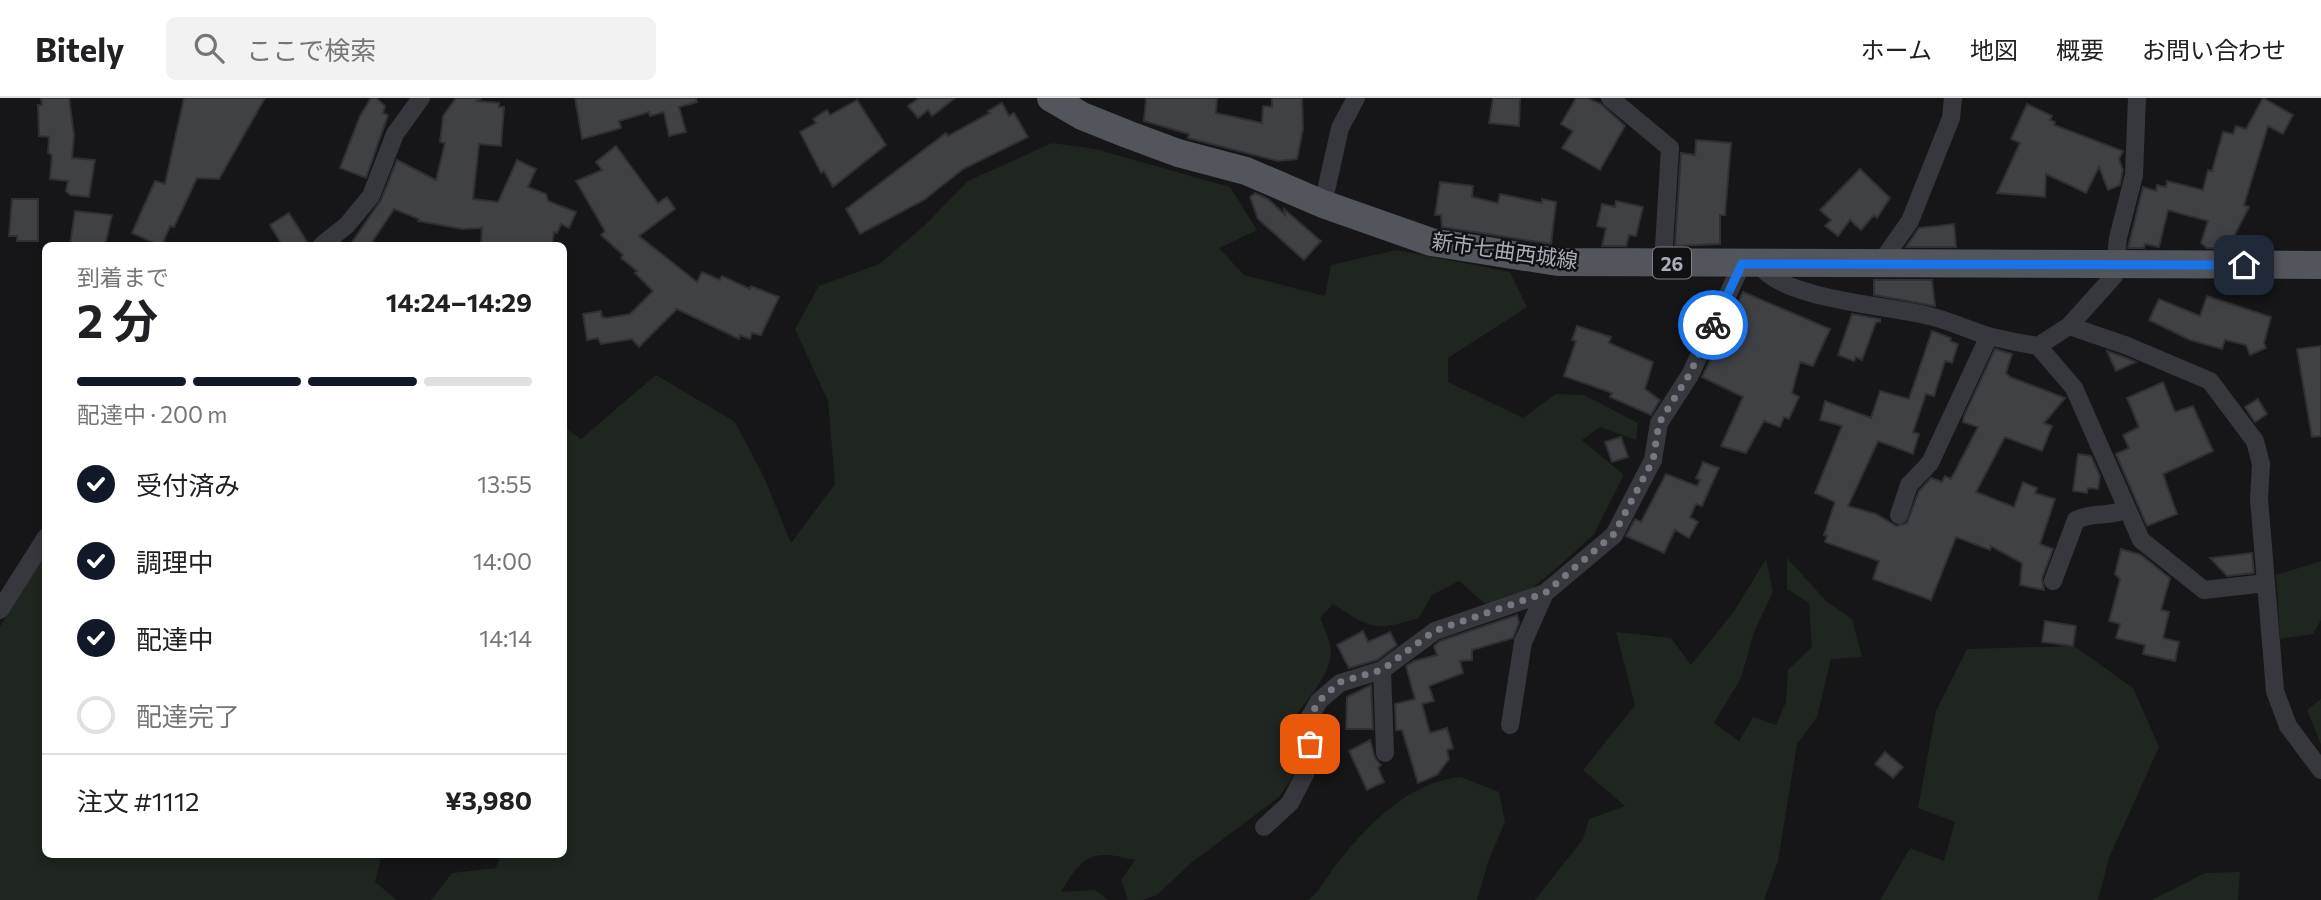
<!DOCTYPE html>
<html lang="ja">
<head>
<meta charset="utf-8">
<style>
  :root { --surface:#fff; --page:#f2f2f2; --text:#202124; --muted:#757577; --line:#e0e0e0; --accent:#111827 }
  body { margin:0; font-family:Commissioner,"Noto Sans JP",sans-serif; background:var(--page); color:var(--text); height:100vh; display:flex; flex-direction:column; font-size:26px; white-space:nowrap }
  * { box-sizing:border-box; margin:0 }
  p { font-size:23px; color:var(--muted) }
  .icon { flex:none; width:38px; height:38px; fill:none; stroke:currentColor; stroke-width:2; stroke-linecap:round; stroke-linejoin:round }
  .map { position:relative; flex:1; overflow:hidden }
  .details { position:absolute; left:42px; top:144px; width:525px; height:616px; display:flex; flex-direction:column; background:var(--surface); border-radius:10px; box-shadow:0 4px 10px #0003 }
  .details>* { flex:none }
  .pin { position:absolute; display:grid; place-items:center; width:60px; height:60px; color:#fff; margin:-30px; border-radius:14px; box-shadow:0 4px 10px #0006 }
  .courier { position:absolute; display:grid; place-items:center; width:70px; height:70px; margin:-35px; border:5px solid #1a73e8; border-radius:50%; background:#fff; color:#222; box-shadow:0 2px 9px #0007 }
  .summary em { font-style:normal; font-weight:700 }
  .summary div { display:flex; flex-direction:column-reverse }
  .summary { display:flex; align-items:center; justify-content:space-between; height:119px; padding:0 35px }
  h1 { font-size:46px; font-weight:700; line-height:52px }
  .bar { display:grid; grid-template-columns:repeat(4,1fr); gap:10px 7px; align-content:center; height:84px; padding:0 35px }
  .bar i { height:9px; border-radius:5px; background:var(--line) }
  .bar .on { background:var(--accent) }
  .bar p { grid-column:span 4 }
  .line { display:flex; align-items:center; gap:18px; padding:0 35px; border-top:2px solid var(--line) }
  .line div { flex:1 }
  ol { padding:0 35px; list-style:none }
  li { display:flex; align-items:center; gap:21px; height:77px }
  li p { margin-inline-start:auto }
  li .icon { padding:7px; border-radius:50%; background:var(--accent); color:#fff; stroke-width:4 }
  li:last-child { color:var(--muted) }
  li i { width:38px; height:38px; border:4px solid var(--line); border-radius:50% }
  header { display:flex; align-items:center; gap:42px; box-sizing:border-box; height:98px; padding:0 35px; background:var(--surface); border-bottom:2px solid var(--line) }
  header strong { font-size:33px }
  nav { display:flex; gap:38px; margin-inline-start:auto; font-size:24px }
  .search { width:490px; height:63px; background:var(--page); display:flex; align-items:center; gap:18px; box-sizing:border-box; padding:0 24px; border-radius:10px; color:var(--muted); font-size:26px }
  .map>svg:first-child { display:block }
</style>
</head>
<body>
<header>
<strong>Bitely</strong>
<div class="search"><svg class="icon" aria-label="search" viewBox="0 0 24 24"><circle cx="10" cy="10" r="6"/><path d="M15 15l6 6"/></svg>ここで検索</div>
<nav><a>ホーム</a><a>地図</a><a>概要</a><a>お問い合わせ</a></nav>
</header>
<div class="map">
<svg width="2321" height="802" viewBox="0 0 2321 802">
  <rect width="100%" height="100%" fill="#161618"/>
  <path fill="#1e261f" d="M1052,45L1095,51L1230,89L1257,132L1219,150L1244,177L1325,198L1331,167L1396,152L1510,174L1527,209L1448,260V284L1523,320L1556,296L1584,297L1638,325L1636,342L1600,329L1582,342L1624,377L1594,436L1559,468L1518,502L1484,505L1459,483L1432,497L1419,520C1374,534 1370,530 1333,506L1320,520C1324,529 1328,538 1330,546C1338,580 1291,611 1282,644L1297,672L1279,699L1191,765L1157,797L1142,802H1128L1121,782L1135,762C1092,751 1083,756 1061,794L1095,792L1108,802H431L452,775L496,770L501,756H564V329L581,341L656,277L735,324L763,377L791,445L835,386L828,303L795,231L819,188L879,166L924,128L968,83Z
    M45,455L46,756H382L375,784L397,802H0V529Z
    M1787,460L1826,503L1852,521L1862,559L1831,561L1817,619L1797,646L1778,763L1764,802H1535L1583,741L1589,721L1625,708L1583,672L1635,607L1616,534L1671,540L1691,567L1735,512L1766,461L1773,494L1754,534L1741,580L1714,625L1739,643L1753,619L1776,627L1786,604L1788,572L1812,549L1809,505L1787,491Z
    M2321,463V522L2313,536L2280,541L2276,477Z
    M2074,548L2133,590L2159,649L2109,760L2098,802H1880L1910,750L1944,763L1955,724L1918,710L1936,613L1967,551Z
    M2321,601V647L2307,612Z
    M1461,679L1499,694L1505,724L1488,764L1477,802H1308C1321,793 1328,776 1338,764C1370,725 1409,684 1461,679Z
    M2240,774L2238,802H2152L2205,775Z"/>
  <path fill="#404145" stroke="#303034" stroke-width="2" d="M41,0H69L74,37L72,60L95,62L89,99L70,97L66,93L68,83L50,81L52,57L48,55L49,39L39,38L38,7H42Z
    M184,0H265L219,81L197,80L174,129L170,128L162,147H159L132,135L155,83L165,86Z
    M371,0H376L385,8L383,15L388,17L366,80L340,70L360,18Z
    M456,0H481L477,3L499,5V9H504L501,48L479,46L473,101L498,104L517,62L536,71L528,89L546,96L548,103L576,114L569,130L561,126L557,135L554,134L552,147H481L482,130L462,131L418,123L419,121L394,111L370,147H350L381,102L397,62L436,82L445,45L440,44L443,18Z
    M575,0H696L697,4L679,9L686,34L669,38L664,14L650,18L649,14L619,23L621,30L582,41Z
    M919,0H955L932,18L928,12L918,20L908,8Z
    M1146,0H1217L1216,15L1262,25L1263,8L1272,9V0H1302L1303,31L1297,61L1278,63L1188,40L1189,36L1144,23Z
    M1493,0H1520L1519,28L1489,25Z
    M1576,0H1587L1601,6L1625,28L1600,72L1562,50L1573,33L1561,26Z
    M2263,0L2293,17L2283,36L2268,28L2244,107L2249,109L2228,150H2207L2201,145L2208,123L2168,112L2159,149L2145,146L2144,150H2128L2143,89L2156,93L2157,87L2166,89L2167,83L2203,92L2208,72L2212,73L2223,34L2233,36L2236,28L2246,31Z
    M857,2L886,47L833,89L824,73L821,75L800,34L816,25L813,21L827,12L830,17Z
    M1002,5L1009,18L1014,15L1028,39L963,71L924,102L860,136L846,111L946,35L948,38L990,15L988,13Z
    M2027,6L2052,18L2050,22L2055,24L2054,27L2123,53L2119,61L2123,72L2120,87L2108,92L2099,69L2086,95L2046,76L2045,99L1997,95L2020,45L2011,41Z
    M1696,42L1731,45L1725,117H1720V146L1675,148L1681,55L1695,57Z
    M616,48L658,105L667,99L675,111L639,138L697,184L702,174L720,182L722,178L750,191L751,188L779,199L761,237L752,235L750,241L740,237L739,241L677,211L639,249L632,241L601,246L598,240L587,242L583,216L601,213L602,219L607,220L630,216L653,193L635,175L637,173L621,160L623,157L601,137L605,133L576,83L602,72L596,64Z
    M1860,71L1890,100L1877,120L1874,117L1861,132L1850,122L1838,138L1825,128L1831,122L1820,112Z
    M1440,84L1473,88L1472,99L1498,105L1500,96L1542,105V101L1556,104L1551,146L1442,129L1441,117H1435Z
    M1255,95L1268,101L1285,117L1284,111L1321,143L1304,162L1258,121L1250,99Z
    M12,101H38V143H17V138H9Z
    M1616,103L1643,109L1636,138L1629,137L1626,148H1602L1606,130L1597,128L1602,106L1615,109Z
    M75,113L112,117L105,147H70Z
    M289,115L309,147H282L270,127Z
    M1954,126L1956,149H1906L1919,130Z
    M1874,182H1932L1935,208L1874,197Z
    M1743,194L1830,231L1813,268L1800,264L1792,295L1799,299L1789,321L1784,319L1780,329L1764,323L1746,355L1721,348L1743,299L1702,279Z
    M2207,198L2271,219L2264,245L2266,250L2250,257L2246,247L2225,242L2222,251L2190,242L2149,222L2159,201L2200,218Z
    M1852,216L1880,221V224H1876L1862,262L1856,259L1854,263L1838,257Z
    M1577,228L1611,239L1609,245L1653,264L1645,291L1660,302L1651,317L1610,299L1612,295L1564,278L1576,243L1572,242Z
    M1932,233L1951,240L1950,243L1958,246L1952,265L1945,263L1934,298L1926,296L1913,334L1919,336L1913,356L1878,343L1848,408L1876,416L1896,428L1907,425L1919,393L1931,380L1942,384L1945,378L1951,381L1978,329L1963,324L1964,318L1995,251L2012,256L2006,275L2010,279L2065,300L2044,325L2052,328L2042,353L2005,339L1976,394L2014,409L2023,384L2037,390L2035,395L2055,401L2040,446L2053,451L2042,480L2044,492L2020,487L2022,465L1991,448L1990,452L1956,439L1931,502L1873,481L1879,463L1825,444L1827,438L1824,437L1835,404L1815,395L1842,328L1820,322L1825,303L1871,320L1880,293L1909,301Z
    M2321,248V338L2312,339L2297,251Z
    M2107,253L2121,258L2136,264L2116,273Z
    M2163,284L2175,314L2193,308L2213,353L2163,376L2177,416L2147,428L2116,356L2129,350L2123,337L2139,329L2127,300Z
    M2258,301L2267,316L2255,324L2245,309Z
    M1621,339L1628,359L1612,364L1605,344Z
    M2078,356L2091,358L2100,378L2098,391L2088,390L2087,395L2073,393Z
    M1703,364L1719,370L1702,408L1696,406L1690,419L1698,424L1689,440L1675,432L1664,455L1626,438L1635,421L1641,424L1666,376L1697,388L1700,382L1696,380Z
    M2121,451L2141,457L2170,480L2161,512L2169,514L2163,540L2179,544L2175,563L2143,556L2145,547L2116,540L2120,526L2109,523L2120,481L2115,476Z
    M2252,455L2254,475L2227,478L2210,460Z
    M1517,517L1519,525L1513,540L1472,552V562L1460,563L1463,575L1429,588L1434,603L1422,606L1430,635L1447,630L1453,650L1447,652L1449,661L1437,677L1418,685L1402,632H1396L1395,606L1415,601L1406,568L1414,563L1437,557L1434,548L1440,543Z
    M2045,523L2076,528L2073,548L2042,544Z
    M1363,533L1368,544L1390,534L1397,547L1377,562L1349,570L1337,547Z
    M1371,587L1373,631H1346L1347,599Z
    M1370,642L1375,660L1381,667L1378,670L1384,684L1367,692L1349,653Z
    M1885,654L1903,669L1893,680L1875,666Z"/>
  <g fill="none" stroke-linecap="round" stroke-linejoin="round">
    <path stroke="#37383d" stroke-width="18" d="M1610,0L1670,50L1663,165
      M1323,106L1340,30L1356,0
      M322,147L347,127L371,98L395,36L421,0
      M1760,167C1780,201 1891,208 1929,218C1948,222 1966,231 1985,237C2002,242 2021,245 2038,248L2069,228L2114,178L2118,140L2134,77L2137,0
      M1879,167L1910,123L1951,20L1953,0
      M2069,228L2125,247L2210,283L2255,343L2261,366L2259,401L2275,593L2288,628L2321,672
      M2038,248L2074,290L2141,442L2204,492L2266,485
      M1899,417L1909,387L1930,365L1989,238
      M2053,483L2076,422C2095,413 2108,420 2127,411
      M0,512L46,439
      M1510,627L1523,544L1545,495
      M1385,655L1382,572L1435,533L1545,495L1614,437L1653,362L1659,325L1690,277L1742,166
      M1264,729L1290,705L1305,676L1310,646L1307,624L1319,603L1340,585L1382,572"/>
    <path stroke="#53555c" stroke-width="28" d="M1051,0L1082,18L1127,36L1178,55L1246,73L1323,106L1431,144L1558,164L2321,167"/>
  </g>
  <g fill="none" stroke-linecap="round" stroke-linejoin="round">
    <path stroke="#757880" stroke-width="7" stroke-dasharray="0 12.6" d="M1310,646L1307,624L1319,603L1340,584L1382,572L1434,533L1545,495L1614,436L1653,362L1659,325L1689,277L1713,227"/>
    <path stroke="#1a73e8" stroke-width="9" d="M1713,227L1742,166L2244,167"/>
  </g>
  <g text-anchor="middle" dominant-baseline="central" stroke-width="5" stroke-linejoin="round" paint-order="stroke">
    <rect fill="#111113" stroke="#7b7e86" stroke-width="2" x="1653" y="149.5" width="38" height="31" rx="5"/>
    <g font-size="19" font-weight="bold" fill="#a8adb8">
      <text x="1672" y="165">26</text>
    </g>
    <g font-size="21" fill="#a8adb8" stroke="#111113">
      <text transform="translate(1505 152) rotate(8)">新市七曲西城線</text>
    </g>
  </g>
</svg>
<div class="pin" style="left:1310px;top:646px;background:#ea580c"><svg class="icon" aria-label="bag" viewBox="0 0 24 24"><path d="M5 8h14l-1 12H6zM9 8a3 3 0 0 1 6 0"/></svg></div>
<div class="pin" style="left:2244px;top:167px;background:#1f2937"><svg class="icon" aria-label="home" viewBox="0 0 24 24"><path d="M3 11l9-7 9 7M6 9v11h12V9"/></svg></div>
<div class="courier" style="left:1713px;top:227px"><svg class="icon" aria-label="bike" viewBox="0 0 24 24"><circle cx="6" cy="16" r="4"/><circle cx="18" cy="16" r="4"/><path d="M6 16l4-8h5l3 8M10 8l3 8H6M13 5h3"/></svg></div>
<section class="details">
<div class="summary"><div><h1>2 分</h1><p>到着まで</p></div><em>14:24–14:29</em></div>
<div class="bar"><i class="on"></i><i class="on"></i><i class="on"></i><i></i><p>配達中 · 200 m</p></div>
<ol>
<li><svg class="icon" aria-label="check" viewBox="0 0 24 24"><path d="M5 12l5 5 9-10"/></svg>受付済み<p>13:55</p></li>
<li><svg class="icon" aria-label="check" viewBox="0 0 24 24"><path d="M5 12l5 5 9-10"/></svg>調理中<p>14:00</p></li>
<li><svg class="icon" aria-label="check" viewBox="0 0 24 24"><path d="M5 12l5 5 9-10"/></svg>配達中<p>14:14</p></li>
<li><i></i>配達完了</li>
</ol>
<div class="line" style="height:91px"><div>注文 #1112</div><b>¥3,980</b></div>
</section>
</div>
</body>
</html>
